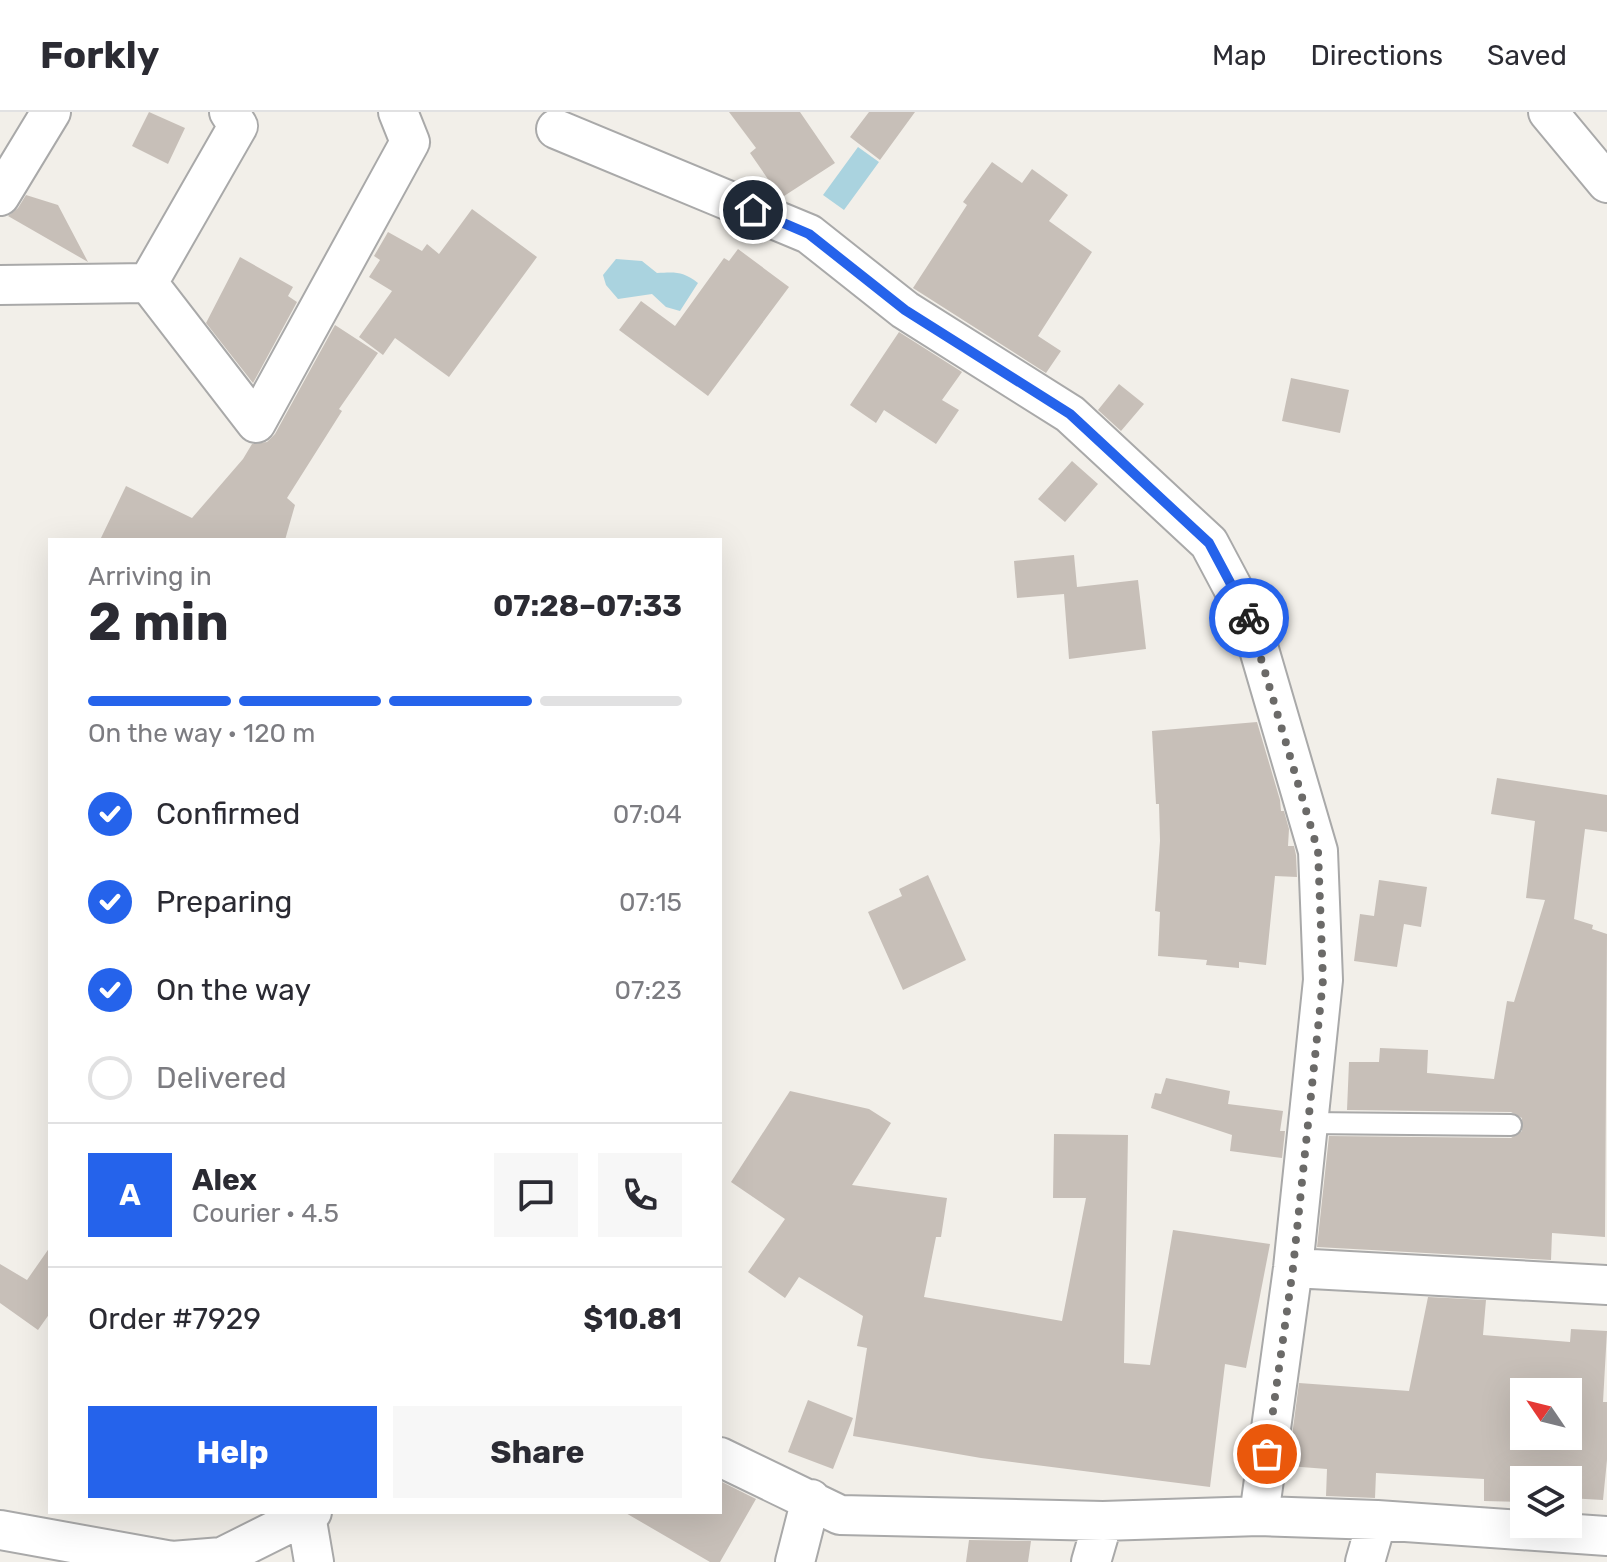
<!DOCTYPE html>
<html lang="en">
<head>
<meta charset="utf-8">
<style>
  :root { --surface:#fff; --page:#f7f7f7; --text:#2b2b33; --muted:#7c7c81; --line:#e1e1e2; --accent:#2563eb }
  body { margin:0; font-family:Rubik,sans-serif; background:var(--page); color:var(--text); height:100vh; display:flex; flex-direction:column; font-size:30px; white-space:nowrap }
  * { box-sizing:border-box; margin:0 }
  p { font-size:26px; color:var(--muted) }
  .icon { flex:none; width:44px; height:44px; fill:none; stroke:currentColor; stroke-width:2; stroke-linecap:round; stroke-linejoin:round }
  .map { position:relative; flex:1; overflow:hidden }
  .panel { position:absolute; left:48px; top:426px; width:674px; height:976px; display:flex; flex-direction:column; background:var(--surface); border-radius:0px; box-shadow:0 8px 32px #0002 }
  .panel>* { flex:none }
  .needle { width:52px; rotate:305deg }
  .tools { position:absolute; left:1510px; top:1266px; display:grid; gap:16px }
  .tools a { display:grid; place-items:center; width:72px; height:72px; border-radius:0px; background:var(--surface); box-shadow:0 8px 32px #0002; font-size:40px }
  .pin { position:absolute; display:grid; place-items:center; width:68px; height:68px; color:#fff; margin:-34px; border:4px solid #fff; border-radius:50%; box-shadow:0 2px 8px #0007 }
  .courier { position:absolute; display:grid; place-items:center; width:80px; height:80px; margin:-40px; border:6px solid #2563eb; border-radius:50%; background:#fff; color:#222; box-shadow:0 2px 10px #0007 }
  .headline em { font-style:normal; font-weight:700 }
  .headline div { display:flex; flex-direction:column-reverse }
  .headline { display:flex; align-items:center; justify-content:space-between; height:136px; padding:0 40px }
  h1 { font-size:52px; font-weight:700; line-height:60px }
  .bar { display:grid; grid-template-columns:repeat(4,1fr); gap:12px 8px; align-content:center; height:96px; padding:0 40px }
  .bar i { height:10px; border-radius:6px; background:var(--line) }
  .bar .active { background:var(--accent) }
  .bar p { grid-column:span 4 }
  .line { display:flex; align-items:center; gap:20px; padding:0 40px; border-top:2px solid var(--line) }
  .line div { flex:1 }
  .round { display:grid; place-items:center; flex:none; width:84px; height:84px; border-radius:0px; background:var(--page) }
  ol { padding:0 40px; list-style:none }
  li { display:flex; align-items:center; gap:24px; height:88px }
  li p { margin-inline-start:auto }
  li .icon { padding:8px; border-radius:50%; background:var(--accent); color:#fff; stroke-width:4 }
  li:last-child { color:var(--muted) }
  li i { width:44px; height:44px; border:4px solid var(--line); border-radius:50% }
  .primary-button { display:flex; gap:16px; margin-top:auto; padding:16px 40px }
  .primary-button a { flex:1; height:92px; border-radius:0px; background:var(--accent); color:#fff; font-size:32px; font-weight:700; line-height:92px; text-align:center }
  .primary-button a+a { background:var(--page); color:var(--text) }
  header { display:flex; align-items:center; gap:48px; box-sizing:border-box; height:112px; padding:0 40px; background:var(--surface); border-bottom:2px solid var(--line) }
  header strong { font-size:38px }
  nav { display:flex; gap:44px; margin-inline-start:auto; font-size:28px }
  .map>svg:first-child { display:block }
</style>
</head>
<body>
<header>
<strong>Forkly</strong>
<nav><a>Map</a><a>Directions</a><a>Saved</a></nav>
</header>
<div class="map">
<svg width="1607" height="1450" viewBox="0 0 1607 1450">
  <rect width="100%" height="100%" fill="#f2efe9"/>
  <path fill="#aad3df" d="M858,35L879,50L844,98L823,83Z
    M616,147L642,149L657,161C675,160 683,159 698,171L680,199L666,195L652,182L618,187L606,173L603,163Z"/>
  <path fill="#c7bfb8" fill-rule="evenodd" d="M149,0L185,16L168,52L132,34Z
    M729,0H800L835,51L781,86L750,41L756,36Z
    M869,0H915L880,48L850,25Z
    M992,50L1022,71L1032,57L1068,83L1049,109L1092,140L1038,224L1061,239L1046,261L913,176L967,93L963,90Z
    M26,83L58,93L88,150L8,104L18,96Z
    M472,97L537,145L449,265L395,226L383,243L359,225L392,179L369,165L380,148L374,144L388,120L422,139L427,132L439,142Z
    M738,137L789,175L708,284L619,218L641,189L675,214L724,146L729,149Z
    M240,145L293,175L288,184L297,190L253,271L206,211Z
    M335,213L378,241L339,297L342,299L287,386L295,393L285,428H100L126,374L192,406L243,347L252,332L267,330L275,322Z
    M899,220L962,260L942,288L959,298L936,332L884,298L876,311L850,293Z
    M1291,266L1349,278L1340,321L1282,309Z
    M1119,272L1144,292L1121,319L1098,298Z
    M1072,349L1098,372L1065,410L1038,387Z
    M1074,443L1077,475L1138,468L1146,537L1069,547L1064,482L1017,486L1014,449Z
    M1257,610L1280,688L1281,699H1284L1289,717L1288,734H1294L1296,743L1297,765L1275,764L1266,853L1239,850V856L1206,853L1207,848L1158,844L1160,800L1155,799L1160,729L1159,692H1156L1152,619Z
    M1497,666L1607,683V720L1585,717L1574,807L1593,813L1592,817L1607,822L1605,1125L1552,1121L1551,1148L1317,1135L1329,1024L1511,1026L1522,1019V1006L1511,1000L1347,998L1349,950H1379L1380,936L1428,938L1427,961L1494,967L1507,889L1514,890L1545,788L1526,786L1535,709L1491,702Z
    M928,763L966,848L903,878L868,800L902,784L899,777Z
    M1379,768L1427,775L1421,815L1404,812L1397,855L1354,849L1360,802L1374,804Z
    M1166,966L1230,979L1228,992L1283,999L1280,1019H1285L1282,1046L1230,1039L1232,1023L1151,996L1155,981L1161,982Z
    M790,979L869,997L891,1011L852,1073L947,1086L941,1125H936L924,1185L1062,1209L1086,1086H1053L1054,1022L1128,1023L1124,1251L1150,1253L1173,1118L1270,1132L1246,1256L1225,1252L1210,1375L981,1346L853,1324L867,1236L857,1234L863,1204L799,1165L785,1186L748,1160L785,1107L731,1070Z
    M50,1135V1201L38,1218L0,1191V1152L27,1168Z
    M1428,1185L1486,1188L1483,1223L1570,1230L1571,1217L1607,1219L1603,1290H1607V1348L1603,1388L1568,1386V1368H1524V1390L1484,1389V1367L1376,1361L1375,1386L1326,1384L1327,1357L1288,1354L1299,1271L1409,1279ZM1524,1280H1568V1324H1524Z
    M808,1288L853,1306L833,1357L788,1340Z
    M720,1369L756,1387L720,1450H710L624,1400H720Z
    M969,1428L1031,1429L1028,1450H966Z"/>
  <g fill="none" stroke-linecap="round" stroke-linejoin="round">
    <g stroke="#a9a9a9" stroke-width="24">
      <path id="lane" d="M1308,1011L1511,1013"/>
    </g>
    <g stroke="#a9a9a9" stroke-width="42">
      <path id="street" d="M1548,0L1607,71
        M556,17L809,122L905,198L1070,302L1209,431L1251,510L1318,739L1323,868L1293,1156L1259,1404
        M0,84L51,0
        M148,171L238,14L229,0
        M0,173L148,171L256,311L410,30L398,0
        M1293,1156L1607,1173
        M720,1345L840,1403L1103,1409L1259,1404L1377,1408L1607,1424
        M306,1403L314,1450
        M0,1418L172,1449L222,1445L312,1400
        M795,1450L811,1387
        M1091,1450L1103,1409
        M1365,1450L1377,1408"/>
    </g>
    <use href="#lane" stroke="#fff" stroke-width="20"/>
    <use href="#street" stroke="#fff" stroke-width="38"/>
  </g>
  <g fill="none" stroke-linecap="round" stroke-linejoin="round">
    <path stroke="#6b6a68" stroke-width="8" stroke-dasharray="0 14.4" d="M1249,506L1318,739L1323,868L1293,1156L1267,1342"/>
    <path stroke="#2563eb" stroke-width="10" d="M753,98L809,122L905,198L1070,302L1209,431L1249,506"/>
  </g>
</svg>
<div class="tools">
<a><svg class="needle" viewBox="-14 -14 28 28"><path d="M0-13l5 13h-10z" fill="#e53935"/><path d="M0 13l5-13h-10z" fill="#7c7c81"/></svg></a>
<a><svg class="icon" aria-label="layers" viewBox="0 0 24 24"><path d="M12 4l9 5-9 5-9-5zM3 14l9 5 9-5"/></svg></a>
</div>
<div class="pin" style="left:1267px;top:1342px;background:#ea580c"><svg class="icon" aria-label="bag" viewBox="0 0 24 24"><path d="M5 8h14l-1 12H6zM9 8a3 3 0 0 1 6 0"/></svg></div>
<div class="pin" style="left:753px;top:98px;background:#1f2937"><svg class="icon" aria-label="home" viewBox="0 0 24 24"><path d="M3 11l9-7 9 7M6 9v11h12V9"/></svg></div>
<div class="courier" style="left:1249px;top:506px"><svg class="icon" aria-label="bike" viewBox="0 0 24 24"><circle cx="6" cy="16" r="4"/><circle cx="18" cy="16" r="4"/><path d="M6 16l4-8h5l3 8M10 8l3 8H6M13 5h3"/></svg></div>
<section class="panel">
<div class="headline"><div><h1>2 min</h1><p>Arriving in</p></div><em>07:28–07:33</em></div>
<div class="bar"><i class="active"></i><i class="active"></i><i class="active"></i><i></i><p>On the way · 120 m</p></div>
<ol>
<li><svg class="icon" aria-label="check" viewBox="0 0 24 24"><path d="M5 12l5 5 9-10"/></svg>Confirmed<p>07:04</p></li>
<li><svg class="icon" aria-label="check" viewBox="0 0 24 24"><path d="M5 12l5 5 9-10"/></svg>Preparing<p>07:15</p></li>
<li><svg class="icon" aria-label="check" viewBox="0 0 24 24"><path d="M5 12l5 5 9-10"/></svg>On the way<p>07:23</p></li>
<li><i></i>Delivered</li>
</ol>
<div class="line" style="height:144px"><b class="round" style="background:var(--accent);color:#fff">A</b><div><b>Alex</b><p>Courier · 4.5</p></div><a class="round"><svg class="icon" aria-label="chat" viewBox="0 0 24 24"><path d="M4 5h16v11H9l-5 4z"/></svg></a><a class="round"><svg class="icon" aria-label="phone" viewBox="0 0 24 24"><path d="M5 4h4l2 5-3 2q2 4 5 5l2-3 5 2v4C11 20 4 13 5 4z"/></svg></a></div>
<div class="line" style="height:104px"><div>Order #7929</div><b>$10.81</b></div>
<div class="primary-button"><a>Help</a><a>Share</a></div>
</section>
</div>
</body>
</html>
